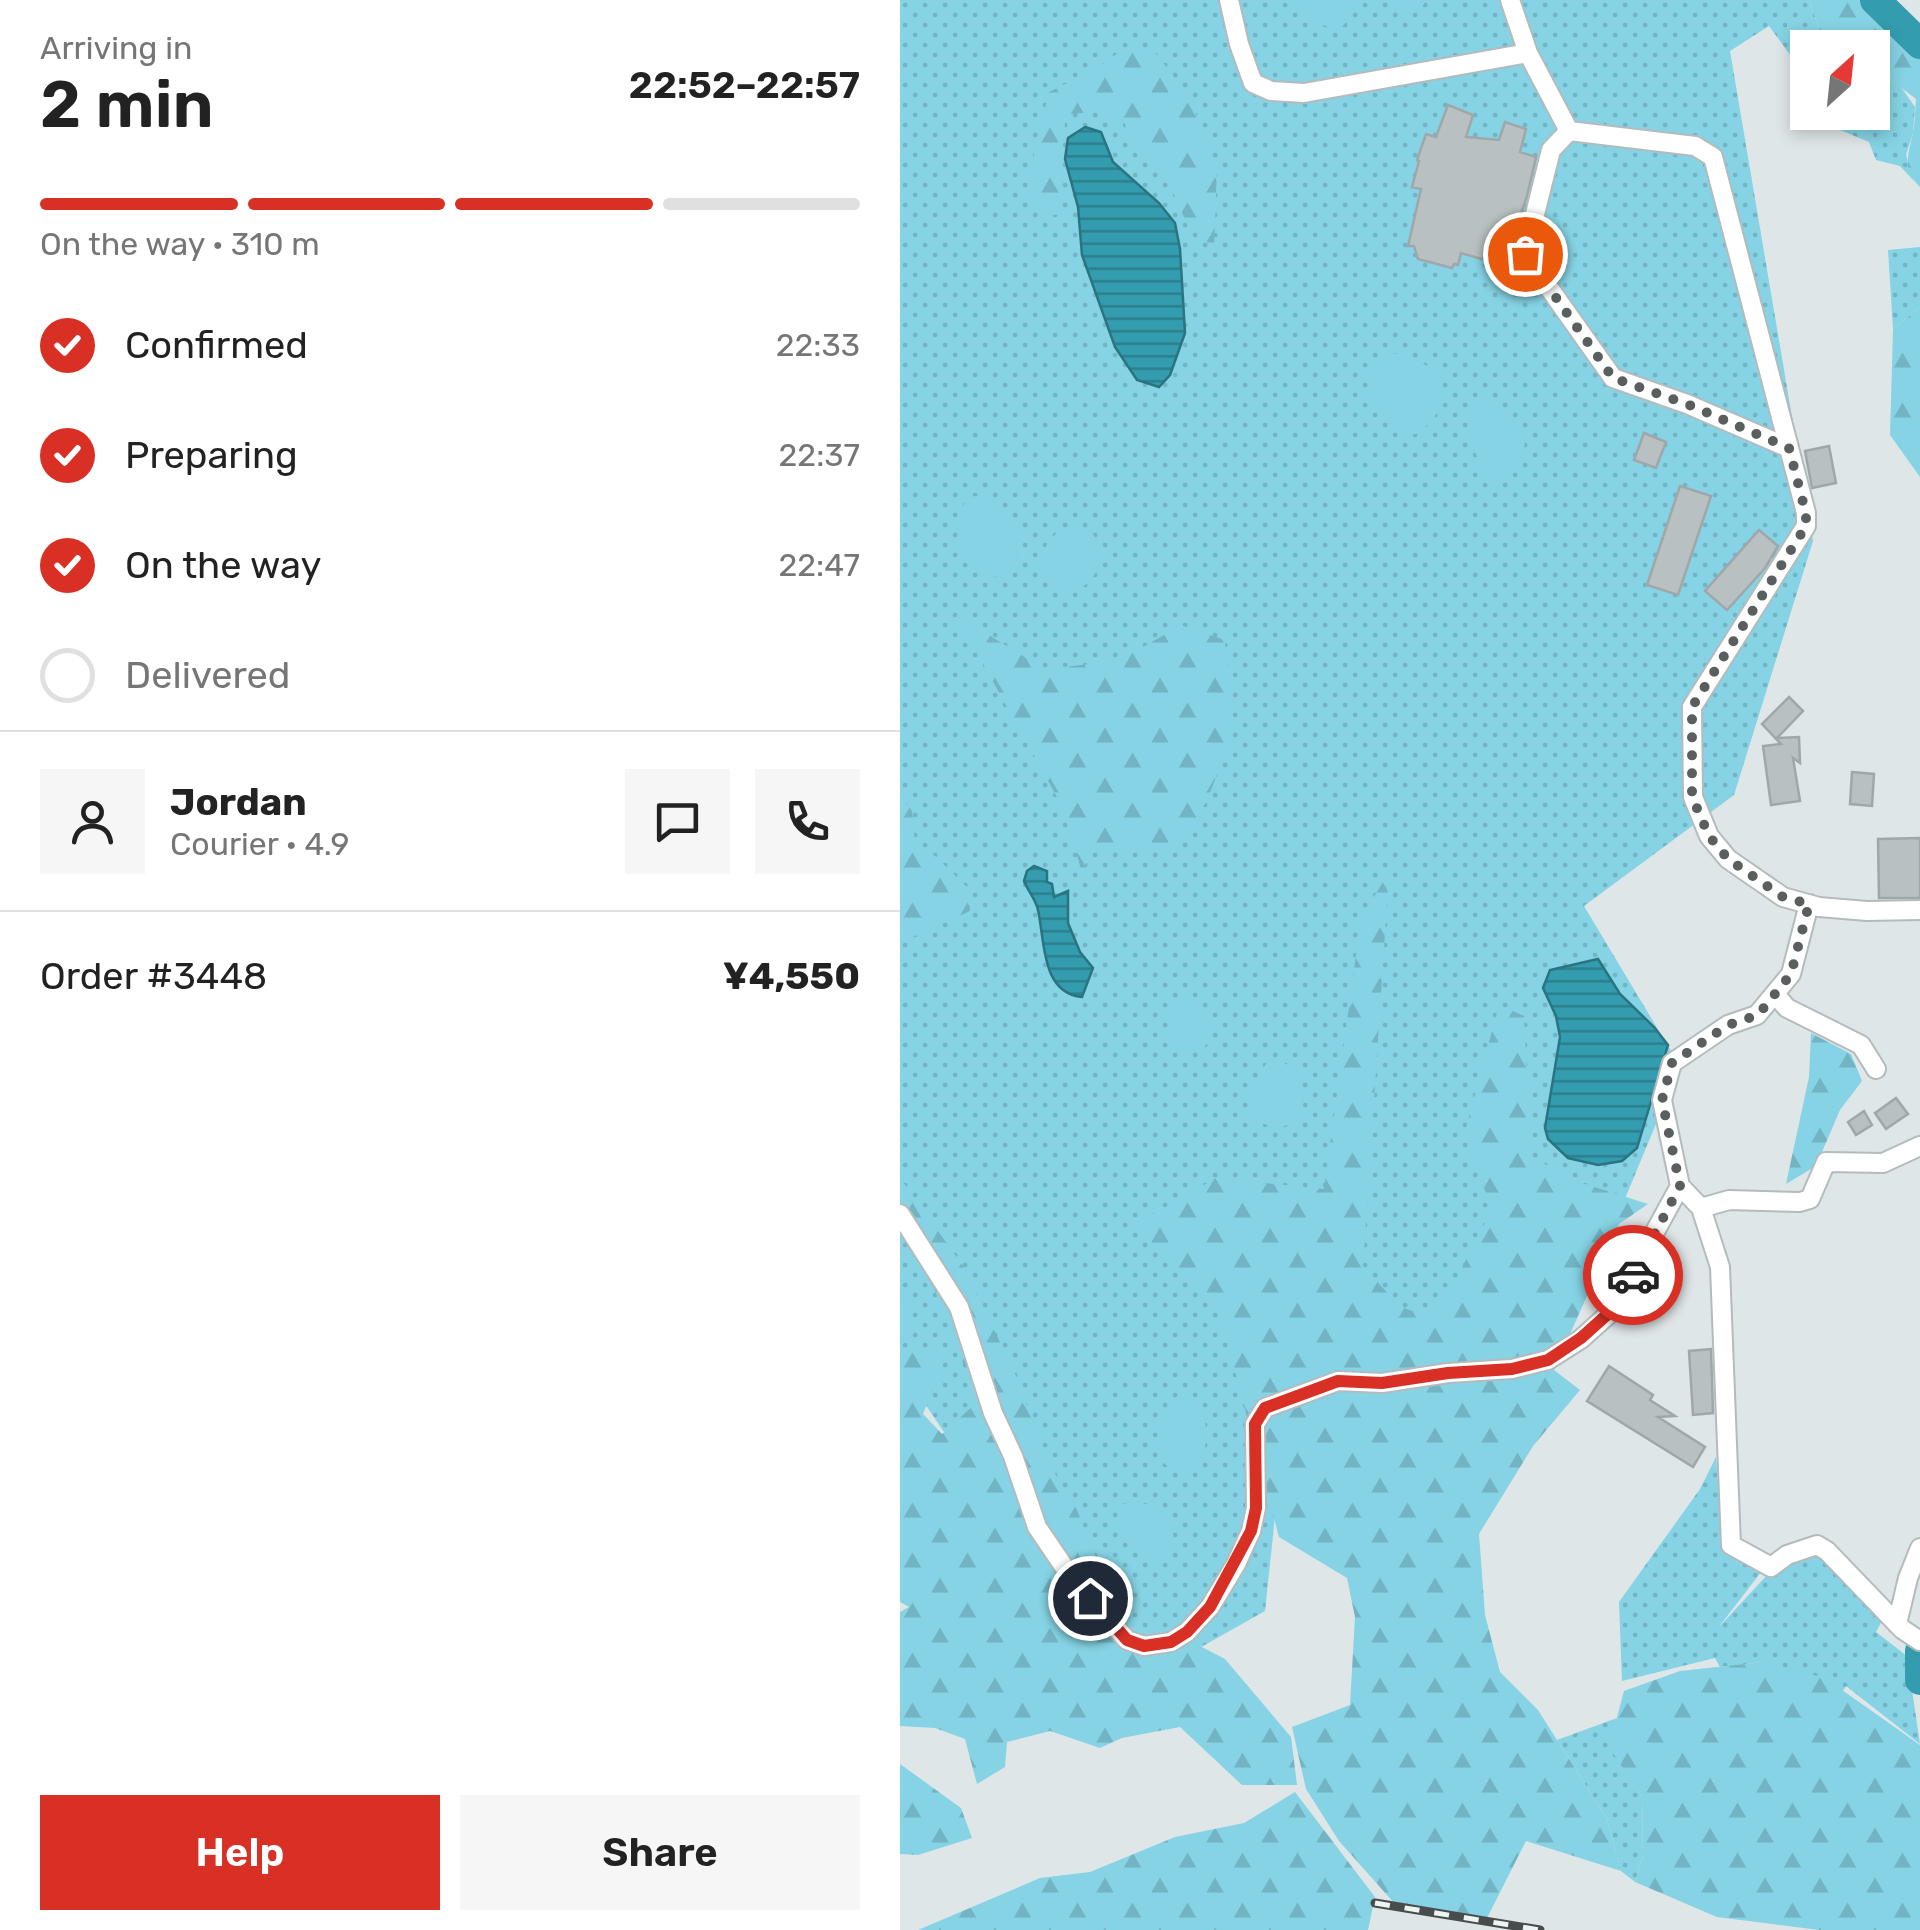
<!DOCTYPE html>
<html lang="en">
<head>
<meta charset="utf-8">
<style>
  :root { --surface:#fff; --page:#f6f6f6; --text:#222; --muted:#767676; --line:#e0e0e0; --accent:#d93025 }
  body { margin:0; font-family:Rubik,sans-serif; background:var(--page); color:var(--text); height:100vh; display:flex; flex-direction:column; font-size:38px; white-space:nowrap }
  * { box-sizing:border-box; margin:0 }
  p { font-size:32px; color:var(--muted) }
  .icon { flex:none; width:55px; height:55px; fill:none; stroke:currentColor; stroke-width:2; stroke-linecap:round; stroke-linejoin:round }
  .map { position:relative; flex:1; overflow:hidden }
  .sheet { display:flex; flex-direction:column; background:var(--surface); width:900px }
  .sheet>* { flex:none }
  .needle { width:65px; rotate:27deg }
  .tools { position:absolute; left:890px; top:30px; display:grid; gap:20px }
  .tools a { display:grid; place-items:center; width:100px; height:100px; border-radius:0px; background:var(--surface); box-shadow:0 5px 15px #0003; font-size:50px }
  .pin { position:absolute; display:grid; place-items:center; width:85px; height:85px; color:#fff; margin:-42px; border:5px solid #fff; border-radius:50%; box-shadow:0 2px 10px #0007 }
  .courier { position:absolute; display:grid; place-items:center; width:100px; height:100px; margin:-50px; border:8px solid #d93025; border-radius:50%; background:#fff; color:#222; box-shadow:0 2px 12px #0007 }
  .summary em { font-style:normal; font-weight:600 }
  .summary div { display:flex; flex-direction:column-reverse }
  .summary { display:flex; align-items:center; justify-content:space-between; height:170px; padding:0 40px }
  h1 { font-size:65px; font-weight:600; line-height:75px }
  .bar { display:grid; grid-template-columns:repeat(4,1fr); gap:15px 10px; align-content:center; height:120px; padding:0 40px }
  .bar i { height:12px; border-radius:8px; background:var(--line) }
  .bar .on { background:var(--accent) }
  .bar p { grid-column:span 4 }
  .line { display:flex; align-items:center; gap:25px; padding:0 40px; border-top:2px solid var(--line) }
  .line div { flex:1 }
  .round { display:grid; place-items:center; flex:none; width:105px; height:105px; border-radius:0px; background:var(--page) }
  ol { padding:0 40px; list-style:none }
  li { display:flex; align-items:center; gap:30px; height:110px }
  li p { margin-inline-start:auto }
  li .icon { padding:10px; border-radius:50%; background:var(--accent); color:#fff; stroke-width:4 }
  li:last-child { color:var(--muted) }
  li i { width:55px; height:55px; border:5px solid var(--line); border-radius:50% }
  .cta { display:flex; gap:20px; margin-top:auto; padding:20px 40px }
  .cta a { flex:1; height:115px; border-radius:0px; background:var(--accent); color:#fff; font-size:40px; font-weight:600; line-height:115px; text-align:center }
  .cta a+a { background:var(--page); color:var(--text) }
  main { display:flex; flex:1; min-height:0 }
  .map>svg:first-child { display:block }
</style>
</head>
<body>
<main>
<section class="sheet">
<div class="summary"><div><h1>2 min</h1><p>Arriving in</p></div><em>22:52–22:57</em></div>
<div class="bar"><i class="on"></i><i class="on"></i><i class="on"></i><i></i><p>On the way · 310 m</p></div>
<ol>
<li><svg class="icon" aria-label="check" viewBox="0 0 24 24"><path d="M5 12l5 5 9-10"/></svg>Confirmed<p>22:33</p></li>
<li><svg class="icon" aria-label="check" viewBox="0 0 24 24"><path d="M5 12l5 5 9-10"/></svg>Preparing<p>22:37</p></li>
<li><svg class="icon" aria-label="check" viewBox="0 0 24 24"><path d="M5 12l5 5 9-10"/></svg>On the way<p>22:47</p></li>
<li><i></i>Delivered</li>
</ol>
<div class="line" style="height:180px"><a class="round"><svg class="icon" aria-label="person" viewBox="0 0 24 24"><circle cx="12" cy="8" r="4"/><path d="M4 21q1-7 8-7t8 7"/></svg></a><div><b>Jordan</b><p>Courier · 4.9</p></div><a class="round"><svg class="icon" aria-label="chat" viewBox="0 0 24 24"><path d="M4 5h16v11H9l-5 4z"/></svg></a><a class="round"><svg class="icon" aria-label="phone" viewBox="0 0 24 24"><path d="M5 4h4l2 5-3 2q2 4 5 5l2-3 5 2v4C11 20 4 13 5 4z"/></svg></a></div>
<div class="line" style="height:130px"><div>Order #3448</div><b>¥4,550</b></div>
<div class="cta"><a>Help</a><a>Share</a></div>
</section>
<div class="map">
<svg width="1020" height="1930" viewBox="0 0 1020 1930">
  <defs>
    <pattern id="grass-dots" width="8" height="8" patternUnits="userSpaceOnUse" patternTransform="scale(2.5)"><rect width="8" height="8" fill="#85d3e4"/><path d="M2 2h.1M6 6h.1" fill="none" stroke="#72b4c3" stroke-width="1.8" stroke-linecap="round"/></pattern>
    <pattern id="forest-firs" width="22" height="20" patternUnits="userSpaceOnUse" patternTransform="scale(2.5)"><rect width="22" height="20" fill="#85d3e4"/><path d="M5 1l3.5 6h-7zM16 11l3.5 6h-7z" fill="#72b4c3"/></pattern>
    <pattern id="water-rules" width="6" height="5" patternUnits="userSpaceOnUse" patternTransform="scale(2.5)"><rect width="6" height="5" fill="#349caf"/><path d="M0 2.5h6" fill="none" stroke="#2b7e8d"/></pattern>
  </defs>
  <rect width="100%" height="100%" fill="#dfe6e8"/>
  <path fill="url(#grass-dots)" d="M0,0H909L923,39L945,47L908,48L907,78L869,26L830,51L913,541L834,795L684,906L780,1066L649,1382L382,1450L365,1611L248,1677L141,1575L6,1376L0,1377Z
    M973,67L1001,87L1015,107L1013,133L1006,155L1014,181L1000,166L976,160L969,142L940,130L933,113L972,112Z
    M1020,247V307L993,329L988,250Z
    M816,1457L822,1531L865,1567L818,1628L869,1573L897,1551L926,1558L984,1617L976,1632L1007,1656L1020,1744L946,1686L941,1694L863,1662L820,1667L815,1658L722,1681L719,1602L800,1489Z
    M717,1718L710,1747L742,1797L743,1856L735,1882L721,1871L707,1819L657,1740Z"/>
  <path fill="url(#forest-firs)" d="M909,0H984L1020,31V187C1002,170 1008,155 1013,133C1015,122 1015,110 1016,99L973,66L972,48L945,47L923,39Z
    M223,49H252L288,94L317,168L314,248L288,226L270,186L234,151L224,122L202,112L166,114L159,177V215L140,214L127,183L149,92L198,68Z
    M1020,307V477L990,435L993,329Z
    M56,615L144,669L219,661L281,625L325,640L332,734L307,801L275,848L188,849L183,878L167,815Z
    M0,795L12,811L15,843L35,856L69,889L70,911L13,937L0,936Z
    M489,872L463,1267L501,1307L518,1313L546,1299L592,1209L564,1135L599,1005L624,1016L631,1157L682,1183L748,1204L719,1224L654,1370L680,1390L633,1446L579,1534L585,1615L600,1672L638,1710L707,1819L721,1871L626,1841L587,1918L495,1904L439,1841L406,1789L392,1727L450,1705L455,1617L447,1578L379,1537L319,1311L234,1225L316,1178L424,1189L461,918Z
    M911,1033L951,1054L962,1081L940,1110L916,1166L886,1184L909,1077Z
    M0,1178L63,1266L114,1371L148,1462L177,1510L195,1555L227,1596L217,1645H298L325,1659L391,1737L397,1785H342L280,1727L222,1738L200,1748L150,1731L107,1742L105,1767L77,1784L65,1739L35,1728L0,1726V1612L9,1607L0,1602V1350L48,1352L23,1414L42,1434L75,1404L67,1374L24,1262L0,1235Z
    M863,1662L925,1678L1020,1745V1930H919L817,1917L735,1882L743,1856L742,1797L709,1747L724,1691L780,1671Z
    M0,1764L61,1808L72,1838L18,1855L0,1854Z
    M395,1792L475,1897L468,1930H18L140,1878L190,1872L275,1837L344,1823Z"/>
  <path fill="#85d3e4" d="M399,0H457C455,14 448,25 434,30L413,20Z
    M489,0H526C520,13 513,16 499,13Z
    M487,353L506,354L542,374C545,402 540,418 516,434L500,435C483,414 446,371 487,353Z
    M577,400C625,409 645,454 597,481L584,474L568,434L567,409Z
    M80,495C104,502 127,533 116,559C114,565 105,572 100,577L85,576L59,557C56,537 57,516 67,498Z
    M173,525C217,529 205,599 155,592L139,569C141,549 152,531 173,525Z
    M284,998H293L311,1019L312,1036L302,1051C270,1060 266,1034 269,1009Z
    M376,1059L396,1069C415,1111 397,1141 351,1119L347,1096L367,1062Z
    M0,1290L16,1321L12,1340L0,1345Z
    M277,1396C310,1403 312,1437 299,1464L282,1473C256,1466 255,1447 262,1425C265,1412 266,1404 277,1396Z
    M238,1501C245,1504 257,1507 263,1512C277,1523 275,1548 268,1561L249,1565C227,1545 219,1535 217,1505Z"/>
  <path fill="url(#water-rules)" stroke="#2a7481" stroke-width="2.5" d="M185,127L201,132L213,162L259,203L275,223L280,249L285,333L270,375L259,387L237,380L215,347L182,255L178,207L165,159L168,138Z
    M134,866L147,871V882L152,884L154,897L168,891V923L180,952L193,968L182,997C141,993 145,941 138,910C136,900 128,891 124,881L127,871Z
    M698,959L720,994L754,1027L768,1045L737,1148L722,1161L698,1165L668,1158L648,1139L645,1128L660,1037L656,1016L643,988L650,970Z"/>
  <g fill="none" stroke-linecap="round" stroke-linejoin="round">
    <path stroke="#349caf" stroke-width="30" d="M975,0L1020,44
      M1020,1651V1680"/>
  </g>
  <path fill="#b8c0c1" stroke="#a0a7a9" stroke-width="2.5" d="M548,105L573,115L566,137L599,140L605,122L626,129L620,152L636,157L627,196L617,225H613L602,265L561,253L558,265L554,264L552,268L518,259L514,246H508L521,189L512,187L519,161L517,160L526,134L536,137Z
    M744,433L766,442L756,468L734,460Z
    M929,446L936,483L912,488L905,451Z
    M780,486L811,496L778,595L747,585Z
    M859,530L878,546L865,568L827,610L805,591Z
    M889,697L903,711L877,738L899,737L900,763L893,758L900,801L871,805L863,746L881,744L862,724Z
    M952,772L974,774L972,806L950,804Z
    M1020,838V898H979L978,839Z
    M996,1098L1008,1114L986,1129L975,1113Z
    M964,1111L972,1125L956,1135L948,1122Z
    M811,1349L813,1413L793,1415L789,1351Z
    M709,1366L753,1395L750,1400L775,1416L758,1417L805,1447L793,1467L687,1401Z"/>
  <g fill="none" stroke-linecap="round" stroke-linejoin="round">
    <g stroke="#b3bbbc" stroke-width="22">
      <path id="minor" d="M329,0L339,44L353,83L371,91L404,93L628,53
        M610,0L628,53L669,131
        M669,131L795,146L813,157L906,513V526L792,707L793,797L809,836L828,859L883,897L919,907L967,911L1020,910
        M669,131L651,150L625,254L713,378L787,404L889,448
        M909,904L891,974L857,1015L828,1025L772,1063L762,1100L780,1186L801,1208L820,1267L831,1545L871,1567L887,1555L917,1545L927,1551L1002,1629L1020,1641
        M875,994L887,1008L961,1045L976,1069
        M801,1208L829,1200L900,1202L910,1199L926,1162L983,1163L1020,1146
        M0,1214L59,1307L93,1413L113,1456L137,1527L171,1577L227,1640L244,1646L271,1642L287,1632L310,1607L336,1564L351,1531L356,1508L355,1424L365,1408L438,1381L482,1383L548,1373L612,1369L648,1360L681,1339L711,1312L780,1186
        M997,1624L1008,1578L1020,1548"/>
    </g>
    <use href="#minor" stroke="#fff" stroke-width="18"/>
    <g stroke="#484c4d" stroke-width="9">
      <path id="rail" d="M475,1903L640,1930"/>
    </g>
    <use href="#rail" stroke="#ecf4f5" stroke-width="5" stroke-dasharray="15" stroke-linecap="butt"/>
  </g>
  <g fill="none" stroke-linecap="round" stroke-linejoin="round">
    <path stroke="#5a5e5f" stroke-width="10" stroke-dasharray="0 18" d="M625,254L713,378L787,404L889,448L906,514V526L792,707V797L809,836L828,859L883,897L909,904L891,974L858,1015L828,1025L772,1063L762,1100L780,1186L733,1275"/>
    <path stroke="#d93025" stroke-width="12" d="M190,1598L227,1640L244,1646L271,1642L287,1632L310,1607L351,1531L356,1508L355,1424L365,1408L438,1381L482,1383L548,1373L612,1369L648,1360L681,1338L710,1312L733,1275"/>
  </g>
</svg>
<div class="tools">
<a><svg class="needle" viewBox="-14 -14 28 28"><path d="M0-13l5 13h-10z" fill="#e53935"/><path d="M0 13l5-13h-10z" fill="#767676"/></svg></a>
</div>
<div class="pin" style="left:625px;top:254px;background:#ea580c"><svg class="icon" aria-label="bag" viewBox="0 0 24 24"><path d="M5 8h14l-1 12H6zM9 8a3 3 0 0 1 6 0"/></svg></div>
<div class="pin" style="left:190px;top:1598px;background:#1f2937"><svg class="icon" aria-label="home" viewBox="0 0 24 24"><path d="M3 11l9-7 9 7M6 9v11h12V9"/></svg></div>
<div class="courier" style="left:733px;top:1275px"><svg class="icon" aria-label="car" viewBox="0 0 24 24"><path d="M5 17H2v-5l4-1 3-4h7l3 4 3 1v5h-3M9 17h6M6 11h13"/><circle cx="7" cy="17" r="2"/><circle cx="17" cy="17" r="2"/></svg></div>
</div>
</main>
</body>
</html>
